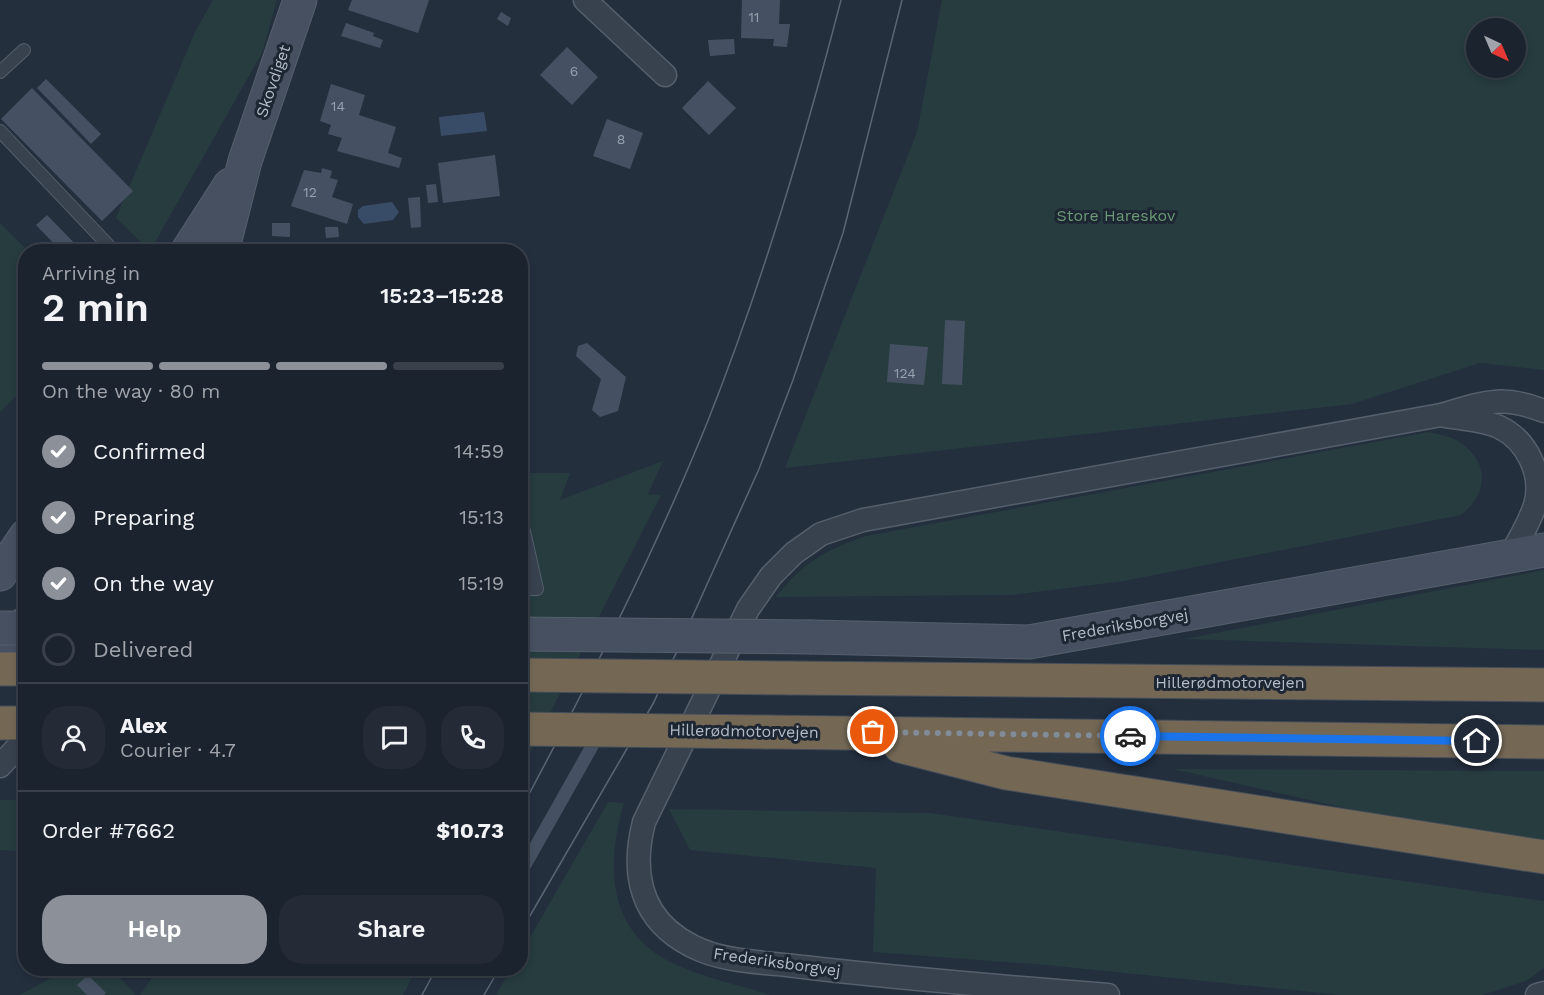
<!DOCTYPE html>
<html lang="en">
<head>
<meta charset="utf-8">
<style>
  :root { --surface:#1b232e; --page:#242b36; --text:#f1f3f6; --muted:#a0a4aa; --line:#39404a; --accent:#8c9099 }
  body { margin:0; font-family:"Work Sans",sans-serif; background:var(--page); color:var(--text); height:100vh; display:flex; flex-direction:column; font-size:22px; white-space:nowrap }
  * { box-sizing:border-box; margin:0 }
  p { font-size:20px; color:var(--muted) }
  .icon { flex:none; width:33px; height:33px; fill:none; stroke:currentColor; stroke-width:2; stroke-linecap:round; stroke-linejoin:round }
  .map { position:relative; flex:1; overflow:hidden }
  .drawer { position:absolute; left:18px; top:244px; width:510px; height:732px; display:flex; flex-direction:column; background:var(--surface); border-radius:24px; box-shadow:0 3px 9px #0003,0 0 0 2px var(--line) }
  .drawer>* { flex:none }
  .needle { width:39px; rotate:136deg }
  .tools { position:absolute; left:1466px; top:18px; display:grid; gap:12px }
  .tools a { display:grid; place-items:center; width:60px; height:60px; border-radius:50%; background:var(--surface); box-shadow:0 3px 9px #0003,0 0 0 2px var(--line); font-size:30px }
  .pin { position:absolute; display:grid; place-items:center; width:51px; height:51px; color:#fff; margin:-26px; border:3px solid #fff; border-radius:50%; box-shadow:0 2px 6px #0007 }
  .courier { position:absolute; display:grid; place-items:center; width:60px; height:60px; margin:-30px; border:4px solid #1a73e8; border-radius:50%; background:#fff; color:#222; box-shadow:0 2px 8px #0007 }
  .headline em { font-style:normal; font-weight:600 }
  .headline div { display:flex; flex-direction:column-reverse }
  .headline { display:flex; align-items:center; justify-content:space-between; height:102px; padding:0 24px }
  h1 { font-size:39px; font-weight:600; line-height:45px }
  .bar { display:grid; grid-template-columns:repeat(4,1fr); gap:9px 6px; align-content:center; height:72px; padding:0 24px }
  .bar i { height:8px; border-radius:4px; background:var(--line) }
  .bar .on { background:var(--accent) }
  .bar p { grid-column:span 4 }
  .line { display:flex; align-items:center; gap:15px; padding:0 24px; border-top:2px solid var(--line) }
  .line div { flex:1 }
  .round { display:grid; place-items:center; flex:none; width:63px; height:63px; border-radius:24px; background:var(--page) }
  ol { padding:0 24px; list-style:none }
  li { display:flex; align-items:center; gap:18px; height:66px }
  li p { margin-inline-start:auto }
  li .icon { padding:6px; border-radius:50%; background:var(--accent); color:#fff; stroke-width:4 }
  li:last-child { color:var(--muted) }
  li i { width:33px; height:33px; border:3px solid var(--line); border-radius:50% }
  .button { display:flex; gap:12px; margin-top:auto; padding:12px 24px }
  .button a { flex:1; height:69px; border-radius:24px; background:var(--accent); color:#fff; font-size:24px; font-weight:600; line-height:69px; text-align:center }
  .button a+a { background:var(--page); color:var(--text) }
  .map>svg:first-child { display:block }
</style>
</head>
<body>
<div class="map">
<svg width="1544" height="995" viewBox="0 0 1544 995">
  <rect width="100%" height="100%" fill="#242f3e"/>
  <path fill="#263c3f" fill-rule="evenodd" d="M213,0H277L262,53L150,251L116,218L196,30Z
    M942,0H1544V370L1480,363L1352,404L785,468L917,132ZM1476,28H1515V68H1476Z
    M0,223L29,252H26L25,387L0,412Z
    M1429,432C1436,434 1445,435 1452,438C1488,455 1492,491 1461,515L1124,581L1013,595L776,597C803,562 826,550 866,536Z
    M663,461L648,494L661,495L521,770V473H570L560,500Z
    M1544,570V650L1184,639Z
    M1173,769L1544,771V842L1486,840Z
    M0,800H25V852L0,850Z
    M608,802L624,803C605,868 607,935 679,966C708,979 740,985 770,995H496L511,969H520L521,953Z
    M669,809L930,813L1544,901V968L1526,981L1482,995H1341L1046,965L873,952L876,868L690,850Z
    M67,969H112L136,995H20Z
    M158,969H416L403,995H140Z"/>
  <path fill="#394c67" d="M484,112L487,131L441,136L439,117Z
    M392,202L399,212L393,220L364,224L358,217V210L363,206Z"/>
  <path fill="#455162" d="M352,0H429L418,33L348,10Z
    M742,0H780L779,24H790L787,47L773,46L774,39L741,38Z
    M501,12L511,18L508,26L497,19Z
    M346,23L374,33L373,36L383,40L380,48L341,36Z
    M734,39L735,54L710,56L708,40Z
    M567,47L598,77L572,105L540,75Z
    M46,79L101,134L91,144L37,88Z
    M708,81L736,108L709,135L682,108Z
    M331,84L365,95L359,115L396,127L388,153L402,158L399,168L337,151L342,138L328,134L331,125L320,121Z
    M32,88L133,191L102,221L1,119Z
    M607,119L643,133L630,169L593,156Z
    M495,155L500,196L443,203L438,163Z
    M322,168L332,171L330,178L338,180L332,197L353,204L347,224L291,206L304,170L321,173Z
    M436,184L438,202L428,203L426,185Z
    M420,197L421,227L411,228L408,198Z
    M47,215L83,252H62L36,225Z
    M272,223H290V237L272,236Z
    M325,227H338L339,237L326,238Z
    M945,320L965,321L962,385L942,384Z
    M587,343L626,377L618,411L600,417L592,410L601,379L576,356L578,346Z
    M890,344L928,347L924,385L887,382Z
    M520,399H527V455H520Z
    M601,717L612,724L520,887V861Z
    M88,975L106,993L104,995H87L77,985Z"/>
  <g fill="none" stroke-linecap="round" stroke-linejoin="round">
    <g stroke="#565f6c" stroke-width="14">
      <path id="lane" d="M0,72L24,50
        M0,131L111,248
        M520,531H524L537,589H520"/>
    </g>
    <g stroke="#565f6c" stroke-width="25">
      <path id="street" d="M585,0L665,75
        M1445,416C1462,419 1484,420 1499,427C1527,440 1544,475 1535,505C1530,522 1519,539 1511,555
        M0,766L26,738
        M1108,995C1006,987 905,979 803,967C768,962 724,963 692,946C640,920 631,873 644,822L748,609L771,576L794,553L821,534L863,520L1441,415C1483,403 1501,394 1544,411
        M1537,995L1544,993"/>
    </g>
    <g stroke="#565f6c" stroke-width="35">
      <path id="secondary" d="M187,252L230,185
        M222,252L245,161L300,0
        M0,574L26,536
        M812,637L1029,642L1544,550
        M0,657L26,623"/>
    </g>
    <g stroke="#434c59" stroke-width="35">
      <path id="highway" d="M0,669H26
        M790,678L1544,685
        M0,723H26
        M766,732L1544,742
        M900,746L1006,773L1544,857"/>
    </g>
    <use href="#lane" stroke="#38414e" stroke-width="12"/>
    <use href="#street" stroke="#38414e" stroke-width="22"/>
    <use href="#secondary" stroke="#465061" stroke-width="33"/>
    <use href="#highway" stroke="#746855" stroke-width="33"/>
    <path stroke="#5a6575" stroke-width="1.5" d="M520,811C588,684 653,556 707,423C762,285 804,143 841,0
      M520,933L654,702L759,469L793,380L843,233L902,0
      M422,995L436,969
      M484,995L499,969"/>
    <g stroke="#565f6c" stroke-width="35" stroke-linecap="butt">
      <path id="secondary-bridge" d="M0,628H26
        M520,634L812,637"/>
    </g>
    <g stroke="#434c59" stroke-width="35" stroke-linecap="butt">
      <path id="highway-bridge" d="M520,675L790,678
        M520,729L766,732"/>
    </g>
    <use href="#secondary-bridge" stroke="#465061" stroke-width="33"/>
    <use href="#highway-bridge" stroke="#746855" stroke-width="33"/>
  </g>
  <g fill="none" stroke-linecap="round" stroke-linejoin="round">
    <path stroke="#828b98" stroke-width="6" stroke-dasharray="0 10.8" d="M873,732L1130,736"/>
    <path stroke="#1a73e8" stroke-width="8" d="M1130,736L1477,741"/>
  </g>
  <g text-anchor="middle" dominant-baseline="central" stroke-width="6" stroke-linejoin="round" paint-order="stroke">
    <g font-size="14" fill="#98a1af">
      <text x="754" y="17">11</text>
      <text x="574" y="71">6</text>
      <text x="338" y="106">14</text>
      <text x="621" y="139">8</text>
      <text x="310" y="192">12</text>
      <text x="905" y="373">124</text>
    </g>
    <g font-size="16" fill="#b4bcc9" stroke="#1d2633">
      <text transform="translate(273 81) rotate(-71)">Skovdiget</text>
      <text transform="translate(1125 625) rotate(-10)">Frederiksborgvej</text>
      <text x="1230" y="682">Hillerødmotorvejen</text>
      <text transform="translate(744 731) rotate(1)">Hillerødmotorvejen</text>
      <text transform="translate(777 962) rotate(8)">Frederiksborgvej</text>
    </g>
    <g font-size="16" fill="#6b9a76" stroke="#1d2633">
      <text x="1116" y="215">Store Hareskov</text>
    </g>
  </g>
</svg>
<div class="tools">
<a><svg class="needle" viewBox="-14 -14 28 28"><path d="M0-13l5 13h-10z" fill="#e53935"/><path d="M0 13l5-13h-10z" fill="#a0a4aa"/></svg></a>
</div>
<div class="pin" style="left:873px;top:732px;background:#ea580c"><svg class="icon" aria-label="bag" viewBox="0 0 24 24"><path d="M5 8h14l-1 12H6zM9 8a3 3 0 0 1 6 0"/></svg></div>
<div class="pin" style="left:1477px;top:741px;background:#1f2937"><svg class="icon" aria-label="home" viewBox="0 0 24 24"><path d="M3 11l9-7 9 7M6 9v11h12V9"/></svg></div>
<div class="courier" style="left:1130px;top:736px"><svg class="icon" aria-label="car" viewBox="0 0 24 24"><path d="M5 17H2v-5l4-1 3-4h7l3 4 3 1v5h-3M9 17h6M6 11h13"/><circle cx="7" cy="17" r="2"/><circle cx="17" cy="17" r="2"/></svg></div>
<section class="drawer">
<div class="headline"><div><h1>2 min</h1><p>Arriving in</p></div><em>15:23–15:28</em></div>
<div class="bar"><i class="on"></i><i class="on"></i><i class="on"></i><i></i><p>On the way · 80 m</p></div>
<ol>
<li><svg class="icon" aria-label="check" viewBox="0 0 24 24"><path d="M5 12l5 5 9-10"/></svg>Confirmed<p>14:59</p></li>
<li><svg class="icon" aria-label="check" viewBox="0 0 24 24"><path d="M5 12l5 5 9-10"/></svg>Preparing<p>15:13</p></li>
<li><svg class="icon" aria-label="check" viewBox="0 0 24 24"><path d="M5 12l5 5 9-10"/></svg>On the way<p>15:19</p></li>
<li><i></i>Delivered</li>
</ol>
<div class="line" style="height:108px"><a class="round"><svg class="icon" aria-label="person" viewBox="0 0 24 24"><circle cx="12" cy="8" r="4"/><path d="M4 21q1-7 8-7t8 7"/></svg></a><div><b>Alex</b><p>Courier · 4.7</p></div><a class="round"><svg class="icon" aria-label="chat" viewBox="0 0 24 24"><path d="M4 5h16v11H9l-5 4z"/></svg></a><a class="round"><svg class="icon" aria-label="phone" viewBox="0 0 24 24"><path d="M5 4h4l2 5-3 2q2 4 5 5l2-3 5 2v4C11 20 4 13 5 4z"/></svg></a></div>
<div class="line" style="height:78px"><div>Order #7662</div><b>$10.73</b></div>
<div class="button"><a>Help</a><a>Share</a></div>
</section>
</div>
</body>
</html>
